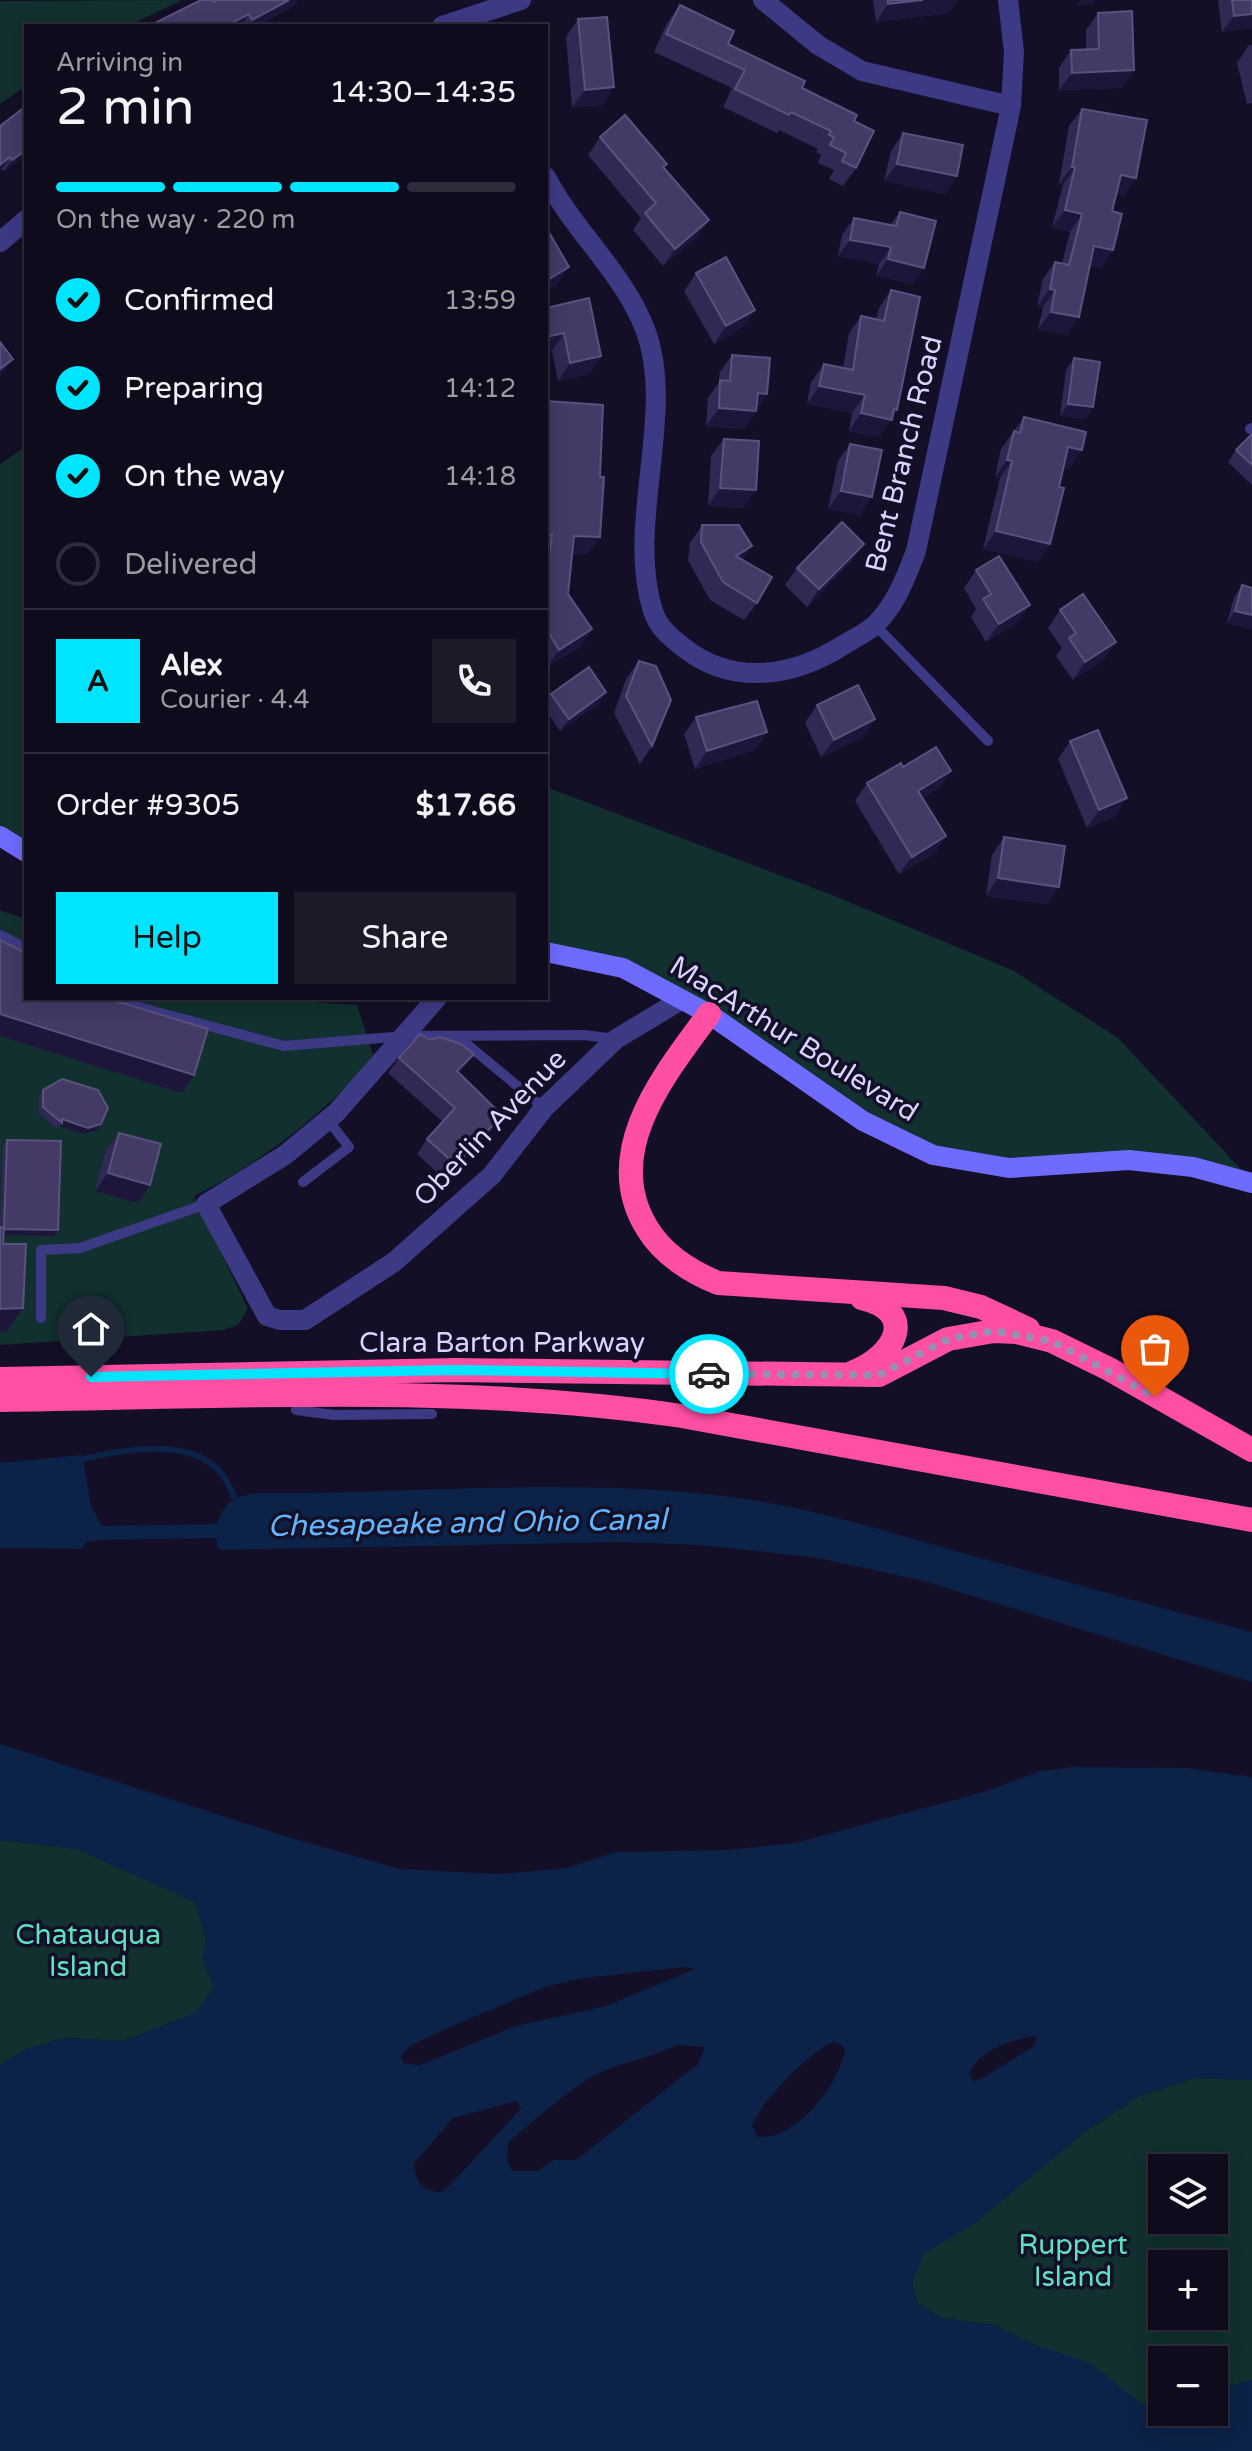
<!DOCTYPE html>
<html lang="en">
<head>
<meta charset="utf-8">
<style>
  :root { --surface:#0e0b1c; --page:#1c1929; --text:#f1f3f6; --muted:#9b9ba3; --line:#2e2b3b; --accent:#00e5ff }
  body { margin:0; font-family:"Varela Round",sans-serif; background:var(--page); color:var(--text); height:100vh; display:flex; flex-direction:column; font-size:30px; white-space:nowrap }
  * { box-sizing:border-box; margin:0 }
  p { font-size:26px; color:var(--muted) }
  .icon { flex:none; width:44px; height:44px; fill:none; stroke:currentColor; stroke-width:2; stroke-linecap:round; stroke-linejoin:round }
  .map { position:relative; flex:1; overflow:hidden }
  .panel { position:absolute; left:24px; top:24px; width:524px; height:976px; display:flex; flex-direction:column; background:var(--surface); border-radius:0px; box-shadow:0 4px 20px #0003,0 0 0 2px var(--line) }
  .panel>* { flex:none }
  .controls { position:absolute; left:1148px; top:2154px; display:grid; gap:16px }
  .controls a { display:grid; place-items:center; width:80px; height:80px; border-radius:0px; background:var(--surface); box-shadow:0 4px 20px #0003,0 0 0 2px var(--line); font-size:40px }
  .pin { position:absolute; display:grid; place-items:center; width:68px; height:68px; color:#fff; margin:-82px -34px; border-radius:50% 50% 50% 0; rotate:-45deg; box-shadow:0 0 8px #0007 }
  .pin .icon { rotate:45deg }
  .courier { position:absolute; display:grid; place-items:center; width:80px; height:80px; margin:-40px; border:6px solid #00e5ff; border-radius:50%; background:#fff; color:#222; box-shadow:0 2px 10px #0007 }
  .head em { font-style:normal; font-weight:600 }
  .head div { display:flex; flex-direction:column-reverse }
  .head { display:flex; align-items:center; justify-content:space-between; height:136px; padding:0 32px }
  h1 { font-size:52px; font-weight:600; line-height:60px }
  .bar { display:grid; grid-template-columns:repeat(4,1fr); gap:12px 8px; align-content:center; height:96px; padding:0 32px }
  .bar i { height:10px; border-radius:6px; background:var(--line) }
  .bar .on { background:var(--accent) }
  .bar p { grid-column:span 4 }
  .line { display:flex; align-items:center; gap:20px; padding:0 32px; border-top:2px solid var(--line) }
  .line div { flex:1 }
  .round { display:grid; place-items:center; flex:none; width:84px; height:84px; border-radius:0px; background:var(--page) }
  ol { padding:0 32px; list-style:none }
  li { display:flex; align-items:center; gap:24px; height:88px }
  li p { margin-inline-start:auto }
  li .icon { padding:8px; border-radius:50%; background:var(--accent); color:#111; stroke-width:4 }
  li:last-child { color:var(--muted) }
  li i { width:44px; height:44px; border:4px solid var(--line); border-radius:50% }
  .primary-button { display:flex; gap:16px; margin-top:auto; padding:16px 32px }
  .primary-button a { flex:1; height:92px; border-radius:0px; background:var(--accent); color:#111; font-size:32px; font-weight:600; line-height:92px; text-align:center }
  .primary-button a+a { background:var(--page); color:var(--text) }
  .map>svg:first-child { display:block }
</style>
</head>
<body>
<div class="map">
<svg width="1252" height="2451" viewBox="0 0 1252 2451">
  <rect width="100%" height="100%" fill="#130f26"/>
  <path fill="#12302f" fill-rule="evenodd" d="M182,0L128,26H26V86L0,104V1Z
    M26,446V852L0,836V464Z
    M546,787L827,893L1012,970L1118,1038L1252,1181L1193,1167L1009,1168L933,1155L623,968L546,952Z
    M0,910L26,919V998H252L357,1005L374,1058C322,1115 264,1161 194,1196L248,1309L238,1325L223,1330L0,1345Z
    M0,1840L77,1849L195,1902L206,1939L203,1960L214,1986L198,2012L123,2041L63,2038L27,2049L0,2065Z
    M1194,2078L1252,2080V2380L1214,2391V2360H1162V2404H1142L994,2325L941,2318L917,2302L912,2282L924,2253L975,2223L1086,2131L1139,2096ZM1162,2168H1214V2220H1162ZM1162,2264H1214V2316H1162Z"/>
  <path fill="#0c2248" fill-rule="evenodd" d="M82,1455L91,1506L102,1526L217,1524C225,1501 233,1497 256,1493C422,1494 588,1475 753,1500C823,1511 892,1533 959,1552C1057,1579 1154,1606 1252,1632V1682L924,1581L818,1558L701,1545L622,1542L222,1550L218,1548L216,1538L102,1540L86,1542L82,1549L0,1548V1463Z
    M0,1744L291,1838L400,1869L498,1874L567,1868L616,1852L726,1850L795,1843L984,1792L1040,1771L1074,1767L1187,1768L1252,1777V2080L1194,2078L1139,2096L1086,2131L975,2223L925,2253L912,2282L917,2302L941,2318L994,2325L1032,2344L1090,2363L1142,2404H1162V2412H1214V2391L1252,2380V2451H0V2065L27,2049L63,2038L124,2041L197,2012L214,1986L202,1960L206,1939L195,1902L77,1849L0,1840ZM686,1967L695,1969L606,2006L516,2026L420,2065L404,2063L401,2056L410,2046L443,2030L545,1987L583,1978ZM1037,2035L1034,2046L981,2079L973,2081L969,2073C981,2049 1012,2040 1037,2035ZM834,2041L845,2048C840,2084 797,2140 758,2137L752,2125C767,2095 804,2057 834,2041ZM678,2045L705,2047L698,2064L576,2160H554L537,2171H512L507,2160L508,2143C531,2123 580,2079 608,2069C631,2061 655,2055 678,2045ZM517,2101L521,2109L443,2192C423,2192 416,2183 414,2164L453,2118Z"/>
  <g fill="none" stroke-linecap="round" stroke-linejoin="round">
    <path stroke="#0c2248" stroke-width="6" d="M83,1459C120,1450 181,1439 213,1465C224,1473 229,1485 234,1497"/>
    <path stroke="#3d3a85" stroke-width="10" d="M1250,429L1252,428
      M875,625L988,741
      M0,935L26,948
      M122,998L142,1008L284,1046L405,1036L584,1035L616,1039
      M457,1036L544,1108
      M303,1182L349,1147L328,1120
      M41,1318V1250L80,1248L206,1204
      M296,1410L334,1415L432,1414"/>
    <path stroke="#3d3a85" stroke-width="20" d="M763,0L818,45L862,71L1011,106
      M442,26L521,0
      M546,177C573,230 623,272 645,329C677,413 625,523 653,611C658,627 670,637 683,647C733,687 794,677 845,644C855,638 868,632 876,624C896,604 906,577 916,551L1011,106L1014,52L1008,0
      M0,242L26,220
      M437,998L336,1113L285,1155L206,1204L267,1316L280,1320H305L394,1262L492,1175L544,1108L616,1039L681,1000"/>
    <path stroke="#6f6bff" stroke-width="20" d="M0,836L26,852
      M546,952L623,968L709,1014L863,1121L933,1155L1009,1168L1129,1160L1193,1167L1252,1183"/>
    <path stroke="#ff4fa3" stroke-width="24" d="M709,1014C665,1074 600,1152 647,1228C663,1255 689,1271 718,1283L944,1298L981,1307L1028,1329
      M854,1372C895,1356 919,1312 862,1298
      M0,1379L455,1370L879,1375L948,1339L994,1331L1017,1332L1052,1341L1109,1369L1252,1450
      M0,1400C227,1397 457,1383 682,1416L1252,1520"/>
  </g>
  <path fill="#312854" d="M217,0H298L294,6L257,26H149Z
    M873,0H958L949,13L876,22Z
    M1218,0H1252V28L1222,32Z
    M680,5L728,44L854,121L856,168L843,186L829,179L834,170L818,163L821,155L816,152L818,149L779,130L777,133L723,107L732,88L654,52L667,23Z
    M1098,13L1122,88L1059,90V68L1071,50H1086V30Z
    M578,19L614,87L602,105L572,107L566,37Z
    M1249,45H1252V103L1247,104L1237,63Z
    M26,106V156L4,171L2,169L0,171V126Z
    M1082,109L1136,178L1124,195L1116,194L1112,211L1113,250L1101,268L1090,265L1067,335L1038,329L1043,307L1037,306L1043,279L1055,262L1062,263L1070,232L1052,227L1063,185L1059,184L1069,126Z
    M903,133L957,176L945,194L884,181L891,151Z
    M600,137L664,168L709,220L696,238L663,266L633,230L641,218L588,155Z
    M900,212L913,284L876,276L879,264L838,256L842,235L854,218L890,225Z
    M696,273L755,310L743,327L714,344L684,291Z
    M891,290L897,410L879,437L849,431L852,413L807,404L811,382L824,364L843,368L849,333L861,316L876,319L879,308Z
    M546,308L601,356L589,374L558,381L552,351L546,352Z
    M732,355L767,394L744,429L706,426L708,398L719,382L720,372Z
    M1074,358L1093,407L1085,419L1060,416L1066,370Z
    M546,401L600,477V537L587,554H572L568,594L592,629L580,647L547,667Z
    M1024,417L1070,468L1064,467L1059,487L1050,544L1038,562L983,549L1000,478L995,477L1001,449Z
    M1252,434V485L1228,462L1236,450Z
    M724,439L743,508L708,506L711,456Z
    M850,444L860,515L828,509L838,461Z
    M702,525L743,560L757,603L744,620L710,600L688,560L690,543Z
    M852,561L807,607L785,585L797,568Z
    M976,570L1030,605L1017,622L986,642L971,617L976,609L964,588Z
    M1242,585L1252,588V629L1227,623L1234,597Z
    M1060,610L1116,642L1103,660L1073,680L1056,656L1062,648L1048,628Z
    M639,661L652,746L640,764L614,713L626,679Z
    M606,692L598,704L560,731L546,711V701L551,694Z
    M817,705L875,719L863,737L821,757L805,723Z
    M696,717L767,732L755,750L695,769L684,734Z
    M1070,741L1115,816L1087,828L1058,759Z
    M903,767L951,771L938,789L923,798L946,836L933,854L899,874L855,801L867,783Z
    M1004,837L1059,887L1047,904L986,896L992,855Z
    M399,1058L463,1069L459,1073L502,1115L492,1130L445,1180L417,1154L427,1139L443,1122L388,1073Z
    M43,1090L97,1130L84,1134L59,1126L57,1129L39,1113V1096Z
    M119,1133L150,1185L138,1203L95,1191L106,1150Z
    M7,1140L54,1236L4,1235L3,1244L23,1308L7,1331L0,1332V1227L3,1146Z"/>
  <path fill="#1d163a" d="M289,0H298L294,6L257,26H248L252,20Z
    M923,0H958L949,13L876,22L888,4Z
    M1080,0H1094L1092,4L1075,6Z
    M249,14L241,26H226Z
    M1252,14V28L1222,32L1234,16Z
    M1134,70L1122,88L1059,90L1072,73Z
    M614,87L602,105L572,107L585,90Z
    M26,150V156L4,171L12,160Z
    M10,157L2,169L0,171V165Z
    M897,164L957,176L945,194L884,181Z
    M1072,167H1075L1063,185L1059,184Z
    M1121,175L1136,178L1124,195L1109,193Z
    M1065,210L1082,214L1070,232L1052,227Z
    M709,220L696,238L663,266L675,249Z
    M850,240L891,247L879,264L838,256Z
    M1094,246L1113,250L1101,268L1082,263Z
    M888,259L924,268L913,284L876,276Z
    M569,267L557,285L546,291V281Z
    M1050,289L1055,290L1043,307L1037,306Z
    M755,310L743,327L714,344L726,326Z
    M1051,312L1079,317L1067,335L1038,329Z
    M564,333L552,351L546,352V337Z
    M601,356L589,374L558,381L570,363Z
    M13,359L1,376L0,377V369Z
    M819,386L865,395L852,413L807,404Z
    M758,393L767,394L744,429L706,426L719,408Z
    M1068,404L1093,407L1085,419L1060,416Z
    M894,409L897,410L879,437L849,431L861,413Z
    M1068,447L1082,450L1070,468L1056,465Z
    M1007,460L1012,461L1000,478L995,477Z
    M720,488L756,490L743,508L708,506Z
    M841,491L872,497L860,515L828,509Z
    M996,531L1050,544L1038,562L983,549Z
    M546,535H552L546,543Z
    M574,536L600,537L587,554L561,553Z
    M864,544L852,561L807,607L819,589Z
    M752,546L740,564L736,556Z
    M1030,605L1017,622L986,642L999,624Z
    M1235,611L1252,615V629L1227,623Z
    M592,629L580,647L547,667L559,650Z
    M1116,642L1103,660L1073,680L1085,662Z
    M606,692L598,704L560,731L569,719Z
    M875,719L863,737L821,757L834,740Z
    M767,732L755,750L695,769L707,751Z
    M951,771L938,789L906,809L918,791Z
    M1127,798L1115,816L1087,828L1099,810Z
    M946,836L933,854L899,874L912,857Z
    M998,878L1059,887L1047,904L986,896Z
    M0,1014L194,1075L182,1093L0,1036Z
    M474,1054L463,1069L447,1086L457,1071Z
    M502,1115L492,1130L445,1180L456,1165Z
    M62,1119L101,1124L97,1130L84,1134L59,1126L62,1123Z
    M108,1173L150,1185L138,1203L95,1191Z
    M4,1229L58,1230L54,1236L0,1235Z
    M23,1308L7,1331L0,1332V1309Z"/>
  <path fill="#433a66" stroke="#5a527e" stroke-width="2" d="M201,0H213L214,2L217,0H289L252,20L249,14L226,26H149Z
    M888,0H923L888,4Z
    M1232,0H1252V14L1234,16Z
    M680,5L734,31L728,44L805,81L802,88L857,115L854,121L874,131L856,168L842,161L846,153L830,145L834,137L829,135L831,131L791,112L789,115L735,89L745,70L666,34Z
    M1132,11L1134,70L1072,73L1071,50L1099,49L1098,13Z
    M607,17L614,87L585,90L578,19Z
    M26,106V150L12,160L10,157L0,165V126Z
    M1082,109L1147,120L1136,178L1121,175L1112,211L1122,214L1113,250L1094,246L1079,317L1051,312L1055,290L1050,289L1055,262L1069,265L1082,214L1065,210L1075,167H1072Z
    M625,115L667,164L663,167L709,220L675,249L645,213L656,203L600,137Z
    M903,133L963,145L957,176L897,164Z
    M900,212L936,221L924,268L888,259L891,247L850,240L854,218L896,226Z
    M546,227L569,267L546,281Z
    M726,257L755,310L726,326L696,273Z
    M891,290L920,297L897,410L894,409L892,420L861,413L865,395L819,386L824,364L853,370L861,316L884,321Z
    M589,298L601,356L570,363L564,333L546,337V308Z
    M0,342L13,359L0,369Z
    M732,355L770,358L767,394L758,393L756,411L719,408L720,380L730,381Z
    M1074,358L1100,362L1093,407L1068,404Z
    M546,401L603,405L600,477H604L600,537L574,536L568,594L592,629L559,650L546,628V575L552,535H546Z
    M1024,417L1086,432L1082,450L1068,447L1059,487L1064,488L1050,544L996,531L1012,461L1007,460L1014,431L1020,433Z
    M1252,434V465L1236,450Z
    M724,439L759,441L756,490L720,488Z
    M850,444L882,450L872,497L841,491Z
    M842,522L864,544L819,589L797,568Z
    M702,525H739L752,546L736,556L772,577L757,603L723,582L701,542Z
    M999,556L1030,605L999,624L983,599L991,594L976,570Z
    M1242,585L1252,588V615L1235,611Z
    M1083,594L1116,642L1085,662L1069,638L1076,633L1060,610Z
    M639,661L656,666L671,700L652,746L626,696Z
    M589,667L606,692L569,719L551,694Z
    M858,685L875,719L834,740L817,705Z
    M757,701L767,732L707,751L696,717Z
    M1098,730L1127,798L1099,810L1070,741Z
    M936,747L951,771L918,791L946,836L912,857L867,783L901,763L903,767Z
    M1004,837L1065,846L1059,887L998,878Z
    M0,940L26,953V998H106L208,1029L194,1075L0,1014Z
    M420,1034L430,1040L440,1037L461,1044L474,1054L457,1071L502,1115L456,1165L427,1139L455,1108L399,1058Z
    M62,1079L98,1090L108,1108L101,1124L88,1128L62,1119V1123L43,1107V1090Z
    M119,1133L161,1144L150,1185L108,1173Z
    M7,1140L61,1141L58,1230L4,1229Z
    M0,1227L4,1228L3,1244H26L23,1308L0,1309Z"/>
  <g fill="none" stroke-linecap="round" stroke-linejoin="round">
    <path stroke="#948fb3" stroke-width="8" stroke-dasharray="0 14.4" d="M709,1374L879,1375L948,1339L994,1331L1052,1341L1155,1397"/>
    <path stroke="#00e5ff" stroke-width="10" d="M91,1377L455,1370L709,1374"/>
  </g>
  <g text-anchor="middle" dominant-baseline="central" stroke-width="7" stroke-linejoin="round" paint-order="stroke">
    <g font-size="28" fill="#d9d4ff" stroke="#130f26">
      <text transform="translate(904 454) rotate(-76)">Bent Branch Road</text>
      <text transform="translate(794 1039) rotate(32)">MacArthur Boulevard</text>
      <text transform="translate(490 1128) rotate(-46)">Oberlin Avenue</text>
      <text x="502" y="1343">Clara Barton Parkway</text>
    </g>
    <g font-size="28" fill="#5fe0c0" stroke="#130f26">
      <text x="88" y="1935">Chatauqua<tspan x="88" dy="32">Island</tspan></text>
      <text x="1073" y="2245">Ruppert<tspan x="1073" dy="32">Island</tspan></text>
    </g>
    <g font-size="30" font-style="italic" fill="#62b6ff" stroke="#130f26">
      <text transform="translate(467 1523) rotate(-1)">Chesapeake and Ohio Canal</text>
    </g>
  </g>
</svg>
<div class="controls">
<a><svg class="icon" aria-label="layers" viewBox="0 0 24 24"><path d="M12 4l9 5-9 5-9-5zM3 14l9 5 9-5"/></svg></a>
<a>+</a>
<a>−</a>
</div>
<div class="pin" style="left:1155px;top:1397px;background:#ea580c"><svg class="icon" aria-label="bag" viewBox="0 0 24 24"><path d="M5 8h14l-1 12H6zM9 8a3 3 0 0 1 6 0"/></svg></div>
<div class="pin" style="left:91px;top:1377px;background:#1f2937"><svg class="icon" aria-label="home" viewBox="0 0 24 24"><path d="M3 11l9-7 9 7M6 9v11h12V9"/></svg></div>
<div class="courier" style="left:709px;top:1374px"><svg class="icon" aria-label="car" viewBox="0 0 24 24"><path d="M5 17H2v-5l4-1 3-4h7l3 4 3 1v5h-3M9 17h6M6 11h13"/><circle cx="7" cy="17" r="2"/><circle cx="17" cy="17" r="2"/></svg></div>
<section class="panel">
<div class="head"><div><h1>2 min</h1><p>Arriving in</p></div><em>14:30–14:35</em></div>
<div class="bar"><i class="on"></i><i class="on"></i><i class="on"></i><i></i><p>On the way · 220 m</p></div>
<ol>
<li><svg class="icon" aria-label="check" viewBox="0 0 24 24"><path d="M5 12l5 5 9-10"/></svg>Confirmed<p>13:59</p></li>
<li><svg class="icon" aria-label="check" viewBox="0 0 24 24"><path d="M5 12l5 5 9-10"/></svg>Preparing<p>14:12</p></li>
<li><svg class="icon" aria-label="check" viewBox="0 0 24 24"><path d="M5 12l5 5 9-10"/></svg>On the way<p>14:18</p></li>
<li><i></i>Delivered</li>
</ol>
<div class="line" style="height:144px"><b class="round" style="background:var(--accent);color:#111">A</b><div><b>Alex</b><p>Courier · 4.4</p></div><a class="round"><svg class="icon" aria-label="phone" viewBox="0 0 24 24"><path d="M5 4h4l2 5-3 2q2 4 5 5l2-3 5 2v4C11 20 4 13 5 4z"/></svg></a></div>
<div class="line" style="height:104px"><div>Order #9305</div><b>$17.66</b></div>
<div class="primary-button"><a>Help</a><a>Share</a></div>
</section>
</div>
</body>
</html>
